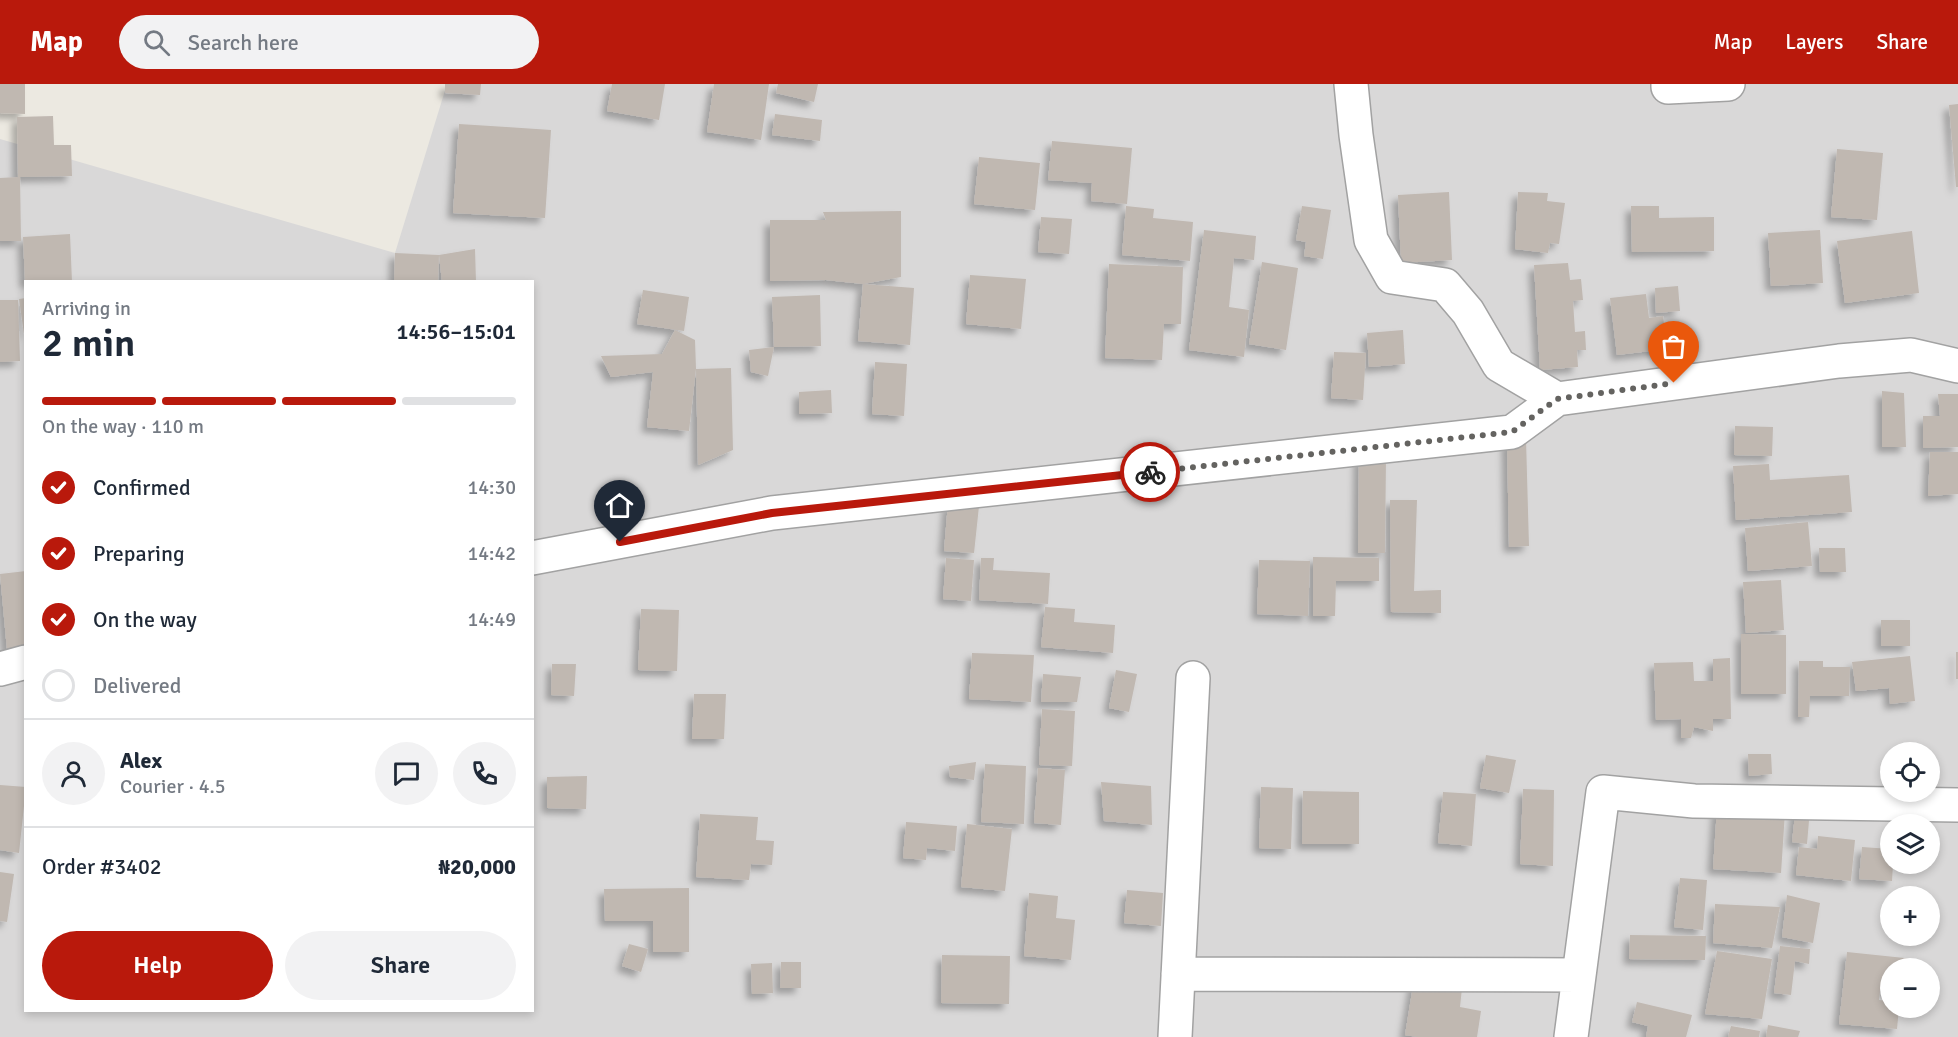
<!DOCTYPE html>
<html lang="en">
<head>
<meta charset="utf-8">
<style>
  :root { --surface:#fff; --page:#f2f2f3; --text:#1f2937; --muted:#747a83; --line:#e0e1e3; --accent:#b9190c }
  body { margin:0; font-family:Signika,sans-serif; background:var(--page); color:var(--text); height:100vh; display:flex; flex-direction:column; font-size:22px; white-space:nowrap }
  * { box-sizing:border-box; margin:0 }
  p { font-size:20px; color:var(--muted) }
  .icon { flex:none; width:33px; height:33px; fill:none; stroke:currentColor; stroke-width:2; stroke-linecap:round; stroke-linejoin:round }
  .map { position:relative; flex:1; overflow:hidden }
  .panel { position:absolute; left:24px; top:196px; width:510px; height:732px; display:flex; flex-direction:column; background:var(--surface); border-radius:0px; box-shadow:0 3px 9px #0003 }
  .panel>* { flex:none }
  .buttons { position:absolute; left:1880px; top:658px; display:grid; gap:12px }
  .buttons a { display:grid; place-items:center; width:60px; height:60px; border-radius:50%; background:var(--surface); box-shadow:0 3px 9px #0003; font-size:30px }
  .pin { position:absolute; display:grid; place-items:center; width:51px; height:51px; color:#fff; margin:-62px -26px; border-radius:50% 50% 50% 0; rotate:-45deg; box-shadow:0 0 6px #0007 }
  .pin .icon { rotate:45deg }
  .courier { position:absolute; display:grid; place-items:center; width:60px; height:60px; margin:-30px; border:4px solid #b9190c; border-radius:50%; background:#fff; color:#222; box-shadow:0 2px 8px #0007 }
  .headline em { font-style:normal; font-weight:600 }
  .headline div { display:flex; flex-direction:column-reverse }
  .headline { display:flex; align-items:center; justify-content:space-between; height:102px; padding:0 18px }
  h1 { font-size:39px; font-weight:600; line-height:45px }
  .bar { display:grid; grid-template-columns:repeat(4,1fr); gap:9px 6px; align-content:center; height:72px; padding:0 18px }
  .bar i { height:8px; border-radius:4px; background:var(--line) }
  .bar .current { background:var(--accent) }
  .bar p { grid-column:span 4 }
  .line { display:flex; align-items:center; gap:15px; padding:0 18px; border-top:2px solid var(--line) }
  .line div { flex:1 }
  .round { display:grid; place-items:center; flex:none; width:63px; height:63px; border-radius:32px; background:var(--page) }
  ol { padding:0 18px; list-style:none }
  li { display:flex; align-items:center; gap:18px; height:66px }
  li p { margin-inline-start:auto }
  li .icon { padding:6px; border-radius:50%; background:var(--accent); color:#fff; stroke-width:4 }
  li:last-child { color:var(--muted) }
  li i { width:33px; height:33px; border:3px solid var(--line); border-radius:50% }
  .cta { display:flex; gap:12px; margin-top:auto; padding:12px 18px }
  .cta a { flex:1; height:69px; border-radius:36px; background:var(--accent); color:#fff; font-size:24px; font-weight:600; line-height:69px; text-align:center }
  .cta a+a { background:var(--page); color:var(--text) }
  header { display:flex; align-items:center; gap:36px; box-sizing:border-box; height:84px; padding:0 30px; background:var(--accent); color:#fff }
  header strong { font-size:28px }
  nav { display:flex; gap:33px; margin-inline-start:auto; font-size:21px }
  .search { width:420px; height:54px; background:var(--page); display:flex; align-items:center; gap:15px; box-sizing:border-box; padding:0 21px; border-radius:33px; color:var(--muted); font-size:22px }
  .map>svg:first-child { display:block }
</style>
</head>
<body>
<header>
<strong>Map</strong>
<div class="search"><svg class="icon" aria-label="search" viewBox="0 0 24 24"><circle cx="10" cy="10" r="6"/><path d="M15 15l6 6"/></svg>Search here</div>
<nav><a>Map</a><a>Layers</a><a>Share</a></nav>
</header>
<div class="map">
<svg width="1958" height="953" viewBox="0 0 1958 953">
  <defs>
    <filter id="shadow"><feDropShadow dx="-5.5" dy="5.5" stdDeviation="3" flood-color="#0004"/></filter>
  </defs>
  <rect width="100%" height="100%" fill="#ece9e1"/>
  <path fill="#d9d8d8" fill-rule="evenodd" d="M447,0H1958V953H0V55L395,169ZM26,198H532V927H26ZM1890,669H1929V708H1890ZM1890,741H1929V780H1890ZM1890,813H1929V852H1890ZM1890,885H1929V924H1890Z"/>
  <path fill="#c0b8b1" filter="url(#shadow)" d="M0,0H25V30L0,29Z
    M445,0H481L480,11L445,9Z
    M612,0H665L659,36L607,27Z
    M714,0H769L761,56L707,48Z
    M778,0H818L814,18L776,9Z
    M1958,20V103H1956L1949,21Z
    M775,30L822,36L820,57L772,51Z
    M53,32L54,61H71L72,92L20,93L21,157H0V94L18,93L17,33Z
    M459,40L551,46L545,134L453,129Z
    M1052,57L1132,64L1127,120L1091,117L1092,99L1048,96Z
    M1837,65L1883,69L1877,136L1831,133Z
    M979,73L1040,79L1035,126L974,120Z
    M1449,108L1452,176L1401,179L1398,111Z
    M1518,108L1548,109L1547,117L1565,119L1559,160L1550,159L1548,169L1515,165Z
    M1126,122L1154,125L1153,134L1193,138L1190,177L1122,171Z
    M1302,122L1331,126L1323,175L1304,172L1306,158L1296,156Z
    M1631,122H1659V134L1714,133V167L1632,168Z
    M901,127V193L863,200L826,196L770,197V136H826L823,128Z
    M1041,133L1072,135L1069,170L1038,168Z
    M1204,146L1256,152L1254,176L1234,174L1229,223L1249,226L1244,273L1189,266Z
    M1820,146L1823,199L1771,202L1768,149Z
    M1912,147L1919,209L1845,219L1837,157Z
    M70,150L72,198H25L23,153Z
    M475,165L476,198H442L439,171L438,198H394L395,169L439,171Z
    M1262,178L1298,184L1286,266L1249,260Z
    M1568,179L1570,196L1581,195L1583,216L1573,217L1575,248L1585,247L1586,266H1577L1578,283L1540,286L1534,181Z
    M1109,180L1183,183L1181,240H1164L1162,276L1105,274Z
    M970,191L1026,195L1021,245L966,240Z
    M863,200L914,204L910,261L858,257Z
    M1678,202L1680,227L1656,229L1655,204Z
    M643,206L689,213L684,247L637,240Z
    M1646,210L1649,234L1663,232L1667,265L1617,271L1610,214Z
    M820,211L821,262L774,263L772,213Z
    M26,214V250H24L19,215Z
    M0,216H18L20,277L0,278Z
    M675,246L695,256L696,285L731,284L733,366L698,381L696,285L689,347L647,343L653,288L611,293L601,272L662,270Z
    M1403,246L1405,280L1369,283L1367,249Z
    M774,263L768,292L751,288L749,266Z
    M1334,268L1366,269L1363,316L1331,314Z
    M875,278L907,280L904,332L872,330Z
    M831,306L832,329L799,330V308Z
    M1882,307L1904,309L1906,363H1882Z
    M1938,310H1958V363L1923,364V332H1940Z
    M1735,342L1773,343L1772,372L1734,371Z
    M1526,355L1529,462L1509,463L1507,356Z
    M1930,368H1958V410L1928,412Z
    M1359,373H1386L1385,469H1358Z
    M1769,380L1770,396L1849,391L1852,428L1736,436L1733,382Z
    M1390,416H1417L1414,507L1441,506V529L1391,528Z
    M948,419L979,422L974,469L944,467Z
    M1808,438L1812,482L1748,487L1745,444Z
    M1819,464H1845L1846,488H1820Z
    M1313,473L1379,474V497H1336L1335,532H1313Z
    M946,474L974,476L971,517L943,515Z
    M981,474H994L993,486L1050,489L1048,520L979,516Z
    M1259,476L1310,477L1308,532L1257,530Z
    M26,487V564L7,566L0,490Z
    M1781,496L1784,546L1746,549L1743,498Z
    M1045,523L1075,525L1074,538L1115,541L1113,569L1041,563Z
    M641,525L679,526L677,587L638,586Z
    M1881,536H1910V562H1881Z
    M1741,550L1786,551V610H1741Z
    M1956,568H1958V595H1956Z
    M972,569L1034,571L1031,618L969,615Z
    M1910,572L1915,617L1890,620L1889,604L1856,607L1852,578Z
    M1730,574L1731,635H1713V647L1694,643L1691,654H1681V635L1656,636L1654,579L1693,578L1694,597H1713V575Z
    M1799,577H1823V583H1850L1849,612H1810L1809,633H1798Z
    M552,580H576L574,612L551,611Z
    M1116,586L1137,590L1129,628L1109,624Z
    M1043,590L1081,593L1077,618H1041Z
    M694,610H726L724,655H692Z
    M1042,625L1075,627L1072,682L1039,681Z
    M1748,670H1771L1772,690L1749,692Z
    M1486,671L1516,676L1509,709L1480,704Z
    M976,678L974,696L950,693L949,682Z
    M985,680L1026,682L1024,740L981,738Z
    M1038,684L1065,686L1061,741L1034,739Z
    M587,692L586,725L547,724V693Z
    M1101,698L1151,702L1152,741L1104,737Z
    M0,701L26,703L19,769L0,766Z
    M1261,703L1293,704L1291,765L1259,764Z
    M1523,705L1554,706L1553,782L1520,780Z
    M1303,707L1359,708V760H1302Z
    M1443,708L1476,710L1472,762L1438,759Z
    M1796,722L1810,725L1807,760L1792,758Z
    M1717,724L1785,728L1781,789L1713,785Z
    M700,730L758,733L756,756L774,757L772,781L751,780L749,796L696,793Z
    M906,738L957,742L955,767L927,764L926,776L903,774Z
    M967,740L1012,745L1005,807L961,803Z
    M1818,752L1855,756L1851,797L1796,791L1799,763L1817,765Z
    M1862,763L1890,765V780H1893L1892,797L1859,795Z
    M0,788L14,790L7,838L0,837Z
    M1680,794L1707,796L1703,846L1674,843Z
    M689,804V868H653V837H605L604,805Z
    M1127,806L1163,809L1161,842L1124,839Z
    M1029,809L1058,812L1056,834L1075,836L1071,876L1024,872Z
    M1787,811L1820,819L1813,859L1782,853Z
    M1715,820L1780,823L1772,864L1713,859Z
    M1630,851L1706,852L1705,876L1629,875Z
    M629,860L648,865L641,888L622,882Z
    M1780,862L1810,865L1809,880L1795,877L1791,911L1774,909Z
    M1717,867L1772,875L1762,935L1705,930Z
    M1847,868L1914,875L1913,885H1890V907L1880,906L1879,916L1890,917V924H1899L1897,945L1839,940Z
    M942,871L1010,872L1009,920L941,919Z
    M781,878H801V904H780Z
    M772,879L773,909L752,910L751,880Z
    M1414,896L1462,904L1460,923L1481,927L1477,953H1418L1405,951Z
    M1637,918L1692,931L1686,953H1646L1648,942L1632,938Z
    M1768,941L1800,947L1798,953H1766Z
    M1731,942L1760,947L1759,953H1728Z"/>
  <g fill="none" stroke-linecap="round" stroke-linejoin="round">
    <g stroke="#a2a2a2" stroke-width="36">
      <path id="minor" d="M1351,0L1356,51L1371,156L1392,193L1445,201L1468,228L1499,281L1557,315
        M1668,0V3L1728,0
        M532,474L772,429L1512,348L1557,315L1839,277L1911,271L1958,282
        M0,585L26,578
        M1178,890L1579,891
        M1175,953L1193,594
        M1571,953L1603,708L1694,717L1958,721"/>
    </g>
    <use href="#minor" stroke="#fff" stroke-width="33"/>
  </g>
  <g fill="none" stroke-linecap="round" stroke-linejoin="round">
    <path stroke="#646360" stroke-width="6" stroke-dasharray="0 10.8" d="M1150,388L1512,348L1557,315L1674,299"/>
    <path stroke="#b9190c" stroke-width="8" d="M620,458L772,429L1150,388"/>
  </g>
</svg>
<div class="buttons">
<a><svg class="icon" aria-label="locate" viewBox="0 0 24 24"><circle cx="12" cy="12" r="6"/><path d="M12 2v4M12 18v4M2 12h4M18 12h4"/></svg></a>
<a><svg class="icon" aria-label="layers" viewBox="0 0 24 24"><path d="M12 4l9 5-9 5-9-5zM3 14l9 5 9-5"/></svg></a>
<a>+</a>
<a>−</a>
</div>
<div class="pin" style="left:1674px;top:299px;background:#ea580c"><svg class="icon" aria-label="bag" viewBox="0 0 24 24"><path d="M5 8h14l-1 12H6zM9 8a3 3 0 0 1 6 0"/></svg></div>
<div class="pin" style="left:620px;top:458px;background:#1f2937"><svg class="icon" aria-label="home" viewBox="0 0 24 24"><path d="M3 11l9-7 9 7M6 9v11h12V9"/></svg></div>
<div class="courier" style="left:1150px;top:388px"><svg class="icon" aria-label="bike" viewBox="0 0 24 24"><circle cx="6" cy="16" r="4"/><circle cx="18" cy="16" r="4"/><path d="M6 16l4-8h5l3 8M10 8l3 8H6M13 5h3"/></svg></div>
<section class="panel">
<div class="headline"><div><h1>2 min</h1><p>Arriving in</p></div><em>14:56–15:01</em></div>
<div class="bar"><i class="current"></i><i class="current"></i><i class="current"></i><i></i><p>On the way · 110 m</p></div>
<ol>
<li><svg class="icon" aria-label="check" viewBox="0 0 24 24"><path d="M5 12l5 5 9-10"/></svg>Confirmed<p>14:30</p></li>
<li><svg class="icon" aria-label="check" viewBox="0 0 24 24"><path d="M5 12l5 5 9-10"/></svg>Preparing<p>14:42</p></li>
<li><svg class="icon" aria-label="check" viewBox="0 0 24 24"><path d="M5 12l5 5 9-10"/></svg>On the way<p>14:49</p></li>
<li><i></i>Delivered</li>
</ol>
<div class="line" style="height:108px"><a class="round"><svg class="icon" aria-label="person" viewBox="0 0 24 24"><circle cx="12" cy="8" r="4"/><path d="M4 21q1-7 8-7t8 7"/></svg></a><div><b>Alex</b><p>Courier · 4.5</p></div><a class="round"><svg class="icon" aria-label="chat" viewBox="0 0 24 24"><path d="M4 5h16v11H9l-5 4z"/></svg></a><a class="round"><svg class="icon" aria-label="phone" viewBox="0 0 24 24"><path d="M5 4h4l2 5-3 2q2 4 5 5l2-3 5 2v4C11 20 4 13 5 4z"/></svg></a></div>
<div class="line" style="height:78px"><div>Order #3402</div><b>₦20,000</b></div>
<div class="cta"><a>Help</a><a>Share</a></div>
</section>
</div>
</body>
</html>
